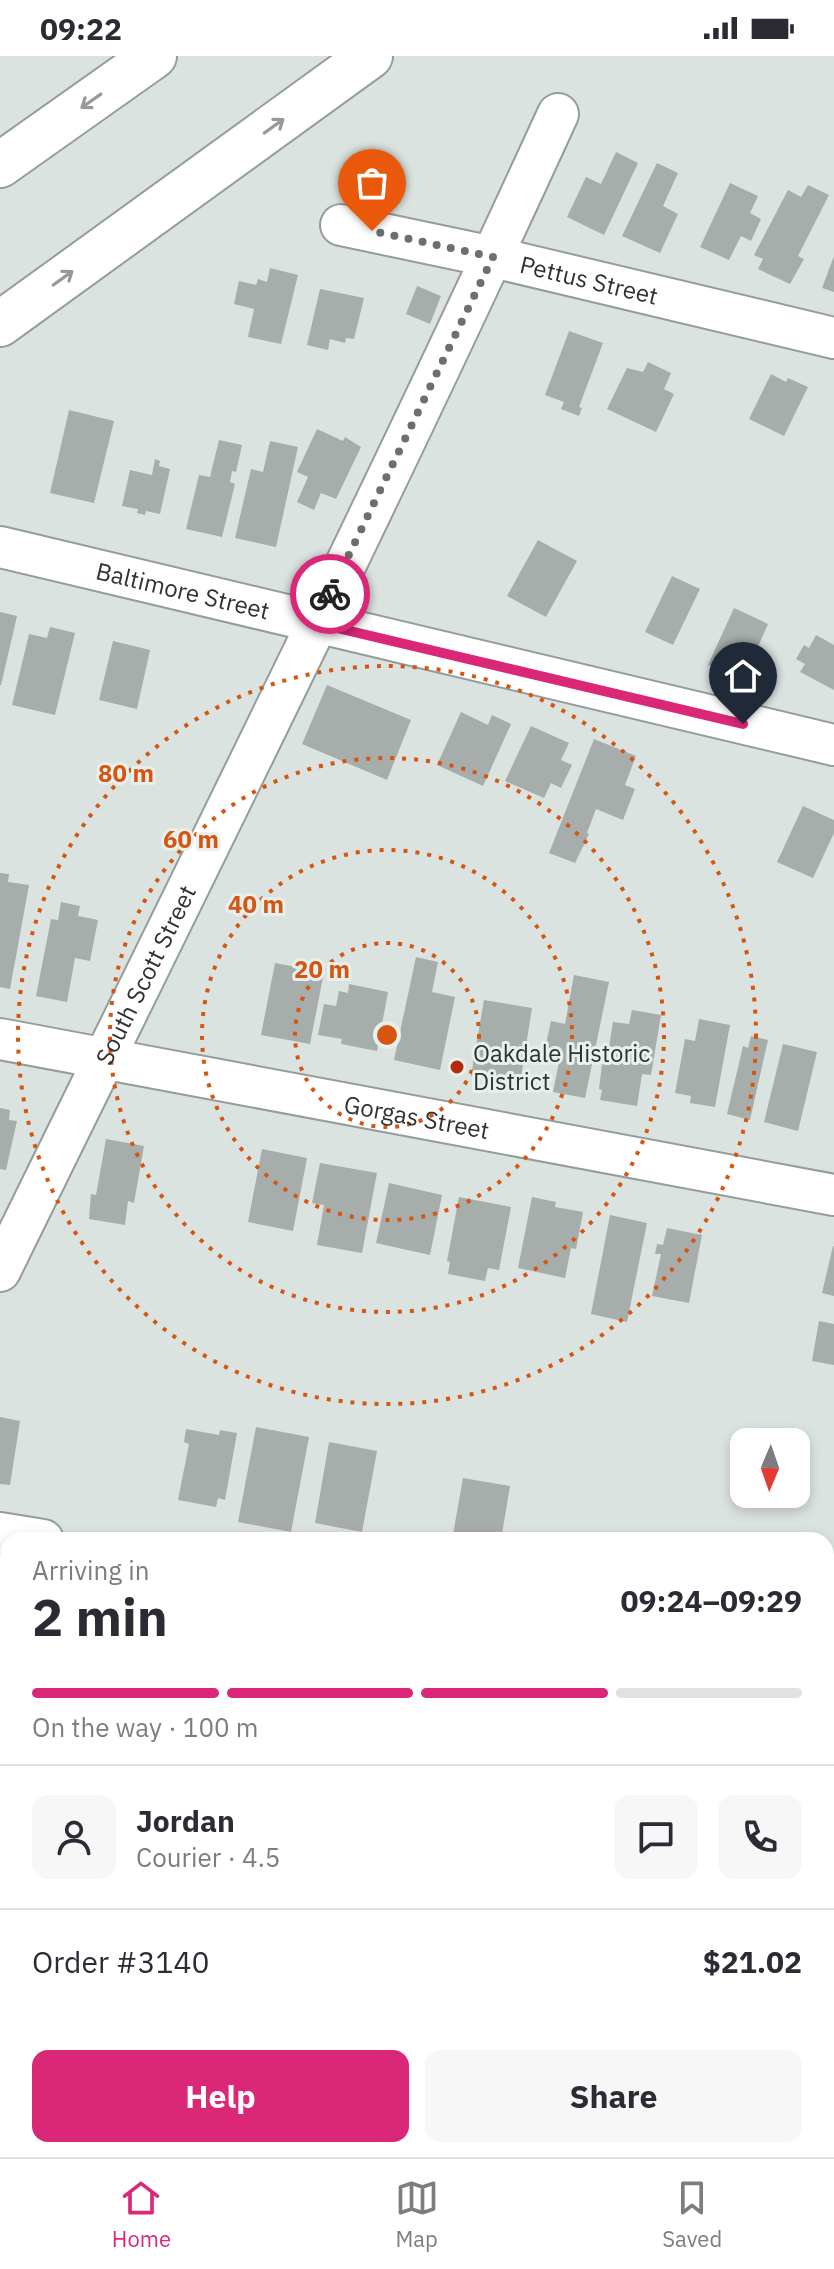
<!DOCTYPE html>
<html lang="en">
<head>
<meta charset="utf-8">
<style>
  :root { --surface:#fff; --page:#f7f7f7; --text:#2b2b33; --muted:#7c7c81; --line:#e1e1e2; --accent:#db2777 }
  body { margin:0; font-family:"IBM Plex Sans",sans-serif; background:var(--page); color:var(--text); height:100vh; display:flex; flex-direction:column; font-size:30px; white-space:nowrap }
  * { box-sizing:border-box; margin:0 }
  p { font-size:26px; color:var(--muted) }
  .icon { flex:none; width:44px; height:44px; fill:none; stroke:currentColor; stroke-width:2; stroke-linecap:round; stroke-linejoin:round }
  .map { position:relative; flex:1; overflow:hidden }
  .details { position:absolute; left:0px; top:1476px; width:834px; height:626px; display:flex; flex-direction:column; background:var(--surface); border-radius:24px 24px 0 0; box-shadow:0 4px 12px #0003 }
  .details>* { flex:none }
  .needle { width:52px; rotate:182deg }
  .fabs { position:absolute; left:730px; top:1372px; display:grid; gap:16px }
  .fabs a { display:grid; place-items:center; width:80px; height:80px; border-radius:16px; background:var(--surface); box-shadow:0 4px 12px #0003; font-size:40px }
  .pin { position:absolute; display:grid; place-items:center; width:68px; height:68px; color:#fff; margin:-82px -34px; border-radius:50% 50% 50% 0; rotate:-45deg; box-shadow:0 0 8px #0007 }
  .pin .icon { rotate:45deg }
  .courier { position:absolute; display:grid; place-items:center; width:80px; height:80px; margin:-40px; border:6px solid #db2777; border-radius:50%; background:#fff; color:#222; box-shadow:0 2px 10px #0007 }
  .summary em { font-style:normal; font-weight:800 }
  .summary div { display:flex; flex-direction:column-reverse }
  .summary { display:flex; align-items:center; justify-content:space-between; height:136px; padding:0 32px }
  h1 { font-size:52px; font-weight:800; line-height:60px }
  .bar { display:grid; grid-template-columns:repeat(4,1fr); gap:12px 8px; align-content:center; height:96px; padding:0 32px }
  .bar i { height:10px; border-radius:6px; background:var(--line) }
  .bar .current { background:var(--accent) }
  .bar p { grid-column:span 4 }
  .line { display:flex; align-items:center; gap:20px; padding:0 32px; border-top:2px solid var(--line) }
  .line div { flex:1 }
  .round { display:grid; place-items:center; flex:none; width:84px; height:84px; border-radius:16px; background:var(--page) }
  .button { display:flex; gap:16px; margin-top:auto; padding:16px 32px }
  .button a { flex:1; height:92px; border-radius:16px; background:var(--accent); color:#fff; font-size:32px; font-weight:800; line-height:92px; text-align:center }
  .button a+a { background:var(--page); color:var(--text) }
  .status { display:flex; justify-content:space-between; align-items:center; height:56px; padding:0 40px; background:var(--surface); direction:ltr }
  .status svg { height:22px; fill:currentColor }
  .dock { display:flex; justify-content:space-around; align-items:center; height:112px; border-top:2px solid var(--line); background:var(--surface); font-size:22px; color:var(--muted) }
  .dock a { display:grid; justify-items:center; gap:4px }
  .dock .current { color:var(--accent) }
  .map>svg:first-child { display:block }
</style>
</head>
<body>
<div class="status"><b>09:22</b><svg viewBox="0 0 49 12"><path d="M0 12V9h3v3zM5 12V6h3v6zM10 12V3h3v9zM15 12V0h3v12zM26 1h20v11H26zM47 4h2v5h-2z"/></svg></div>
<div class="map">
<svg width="834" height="2101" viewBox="0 0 834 2101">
  <rect width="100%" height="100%" fill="#dbe3e1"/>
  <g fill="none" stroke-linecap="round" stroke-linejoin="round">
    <path stroke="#be705f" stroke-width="9" d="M0,2085L8,2087
      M52,2094L94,2101"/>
  </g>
  <path fill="#a6adab" d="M616,96L638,107L604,179L567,161L586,121L601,128Z
    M657,107L678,117L663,150L678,158L660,197L622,180Z
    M730,127L758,140L750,157L761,163L751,185L741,180L729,204L700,191Z
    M808,129L829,139L798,200L804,203L790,228L758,213L763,203L754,199L788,134L801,141Z
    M834,200V236L822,232Z
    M270,212L298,219L281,288L248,281L254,253L234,248L239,225L256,229L258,223L267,226Z
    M417,230L441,240L430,268L406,258Z
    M320,233L364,242L354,283L346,282L345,287L330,283L328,294L307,289Z
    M569,275L603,287L579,351L582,352L579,360L561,353L564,346L545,339Z
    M648,306L671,317L664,333L674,338L656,376L607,353L627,312L643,316Z
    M771,318L786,326L788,322L808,331L784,380L749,363Z
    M69,354L114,365L94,447L50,437Z
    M317,373L343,385L345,381L361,391L336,443L321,437L314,454L297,446L308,421L297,416Z
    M219,384L242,389L236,416L232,415L230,426L235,428L222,481L186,473L199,419L210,421Z
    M270,385L298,391L276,491L235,482L251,413L263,416Z
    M155,403L160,405L159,410L170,413L160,458L146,455L145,459L137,457L138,453L122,450L130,414L152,419Z
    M538,484L577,505L546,561L507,540Z
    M672,520L700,533L673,589L645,576Z
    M734,552L768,568L753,602L774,612L765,633L708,609Z
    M0,556L17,560L1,629H0Z
    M50,571L75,577L55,659L12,649L29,578L47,582Z
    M816,579L834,589V634L800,616L805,608L796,603L804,589L809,592Z
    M113,585L150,594L137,653L99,644Z
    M327,629L411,664L387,724L302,688Z
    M461,656L488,669L492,659L511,668L483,730L437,709Z
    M531,670L569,687L561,704L572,709L561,732L551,727L544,742L505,725Z
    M594,683L636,700L625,729L635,733L623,764L596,753L587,777L589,778L575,807L549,797Z
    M803,750L834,764V777L813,822L777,806Z
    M0,817L9,818L8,826L29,829L10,933L0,931Z
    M61,846L80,850L78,860L98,864L90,905L75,902L67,946L36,940L51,863L58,864Z
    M416,901L438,906L432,936L455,941L440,1014L394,1004Z
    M275,907L324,916L310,988L261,979Z
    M574,919L609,926L585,1042L553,1036L561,996L545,993L551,965L565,968Z
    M349,928L388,936L377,995L341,988L342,983L318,979L324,948L336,950L339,935L348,937Z
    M484,944L532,952L520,1028L471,1020Z
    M632,954L661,959L651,1019L642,1018L637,1050L600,1044L602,1034L599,1033L602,1008L606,1009L613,966L629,968Z
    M699,963L730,969L715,1051L690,1047L691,1040L675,1037L685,983L695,985Z
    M751,980L768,984L750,1064L727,1058L743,990L748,992Z
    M783,988L817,996L798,1075L764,1066Z
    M0,1052L10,1054L9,1064L17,1065L6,1114L0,1113Z
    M106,1083L144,1090L134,1147L128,1145L125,1169L89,1163L91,1138L96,1139Z
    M262,1093L307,1102L293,1175L248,1166Z
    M320,1107L377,1117L362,1197L317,1189L324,1149L312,1147Z
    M389,1127L442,1139L430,1199L376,1187Z
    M459,1141L511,1151L499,1214L488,1212L485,1225L448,1218L450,1206L447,1205Z
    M532,1141L556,1146L555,1151L583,1156L576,1193L571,1192L565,1222L518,1212Z
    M610,1159L647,1167L627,1266L591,1258Z
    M667,1172L702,1179L689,1247L652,1240L661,1198H655L657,1188L663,1189Z
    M833,1190H834V1240L822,1237Z
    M819,1265L834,1268V1309L812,1305Z
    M0,1361L20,1365L10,1429L0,1428Z
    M256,1371L309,1381L291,1476L238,1466Z
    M186,1373L219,1379L220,1374L237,1377L225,1444L218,1442L216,1451L178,1444L189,1388L184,1386Z
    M329,1386L377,1395L362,1476L315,1467Z
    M463,1422L510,1430L501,1484H452Z
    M826,1899L834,1900V2003L826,2001Z"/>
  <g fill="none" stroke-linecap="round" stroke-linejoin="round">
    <g stroke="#959d9b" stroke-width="44">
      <g id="minor">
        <path id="s1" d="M341,169L493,201L834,282"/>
        <path id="s2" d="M0,491L834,689"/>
        <path id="s3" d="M0,983L834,1139"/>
        <path id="s4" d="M0,1215C188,831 380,447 558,58"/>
        <path d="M0,1477L43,1484"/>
        <path d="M826,1601L834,1585"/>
        <path d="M826,2059L834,2061"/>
        <path d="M566,2101L569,2094"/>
      </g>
    </g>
    <g stroke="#959d9b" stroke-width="48">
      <path id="highway" d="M0,109L154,0
        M0,268L370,0"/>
    </g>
    <use href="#minor" stroke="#fff" stroke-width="40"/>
    <use href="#highway" stroke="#fff" stroke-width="44"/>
    <path stroke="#454948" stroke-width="6" stroke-dasharray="4 8" stroke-linecap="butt" d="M0,2046L8,2048
      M265,2094L304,2101"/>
  </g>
  <defs><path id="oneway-shaft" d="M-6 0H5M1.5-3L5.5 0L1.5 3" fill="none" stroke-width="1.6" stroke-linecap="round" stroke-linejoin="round" transform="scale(2)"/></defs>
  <g stroke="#979898">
    <use href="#oneway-shaft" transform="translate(91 45) rotate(145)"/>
    <use href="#oneway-shaft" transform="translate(274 70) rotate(-36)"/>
    <use href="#oneway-shaft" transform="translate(63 222) rotate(-36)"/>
  </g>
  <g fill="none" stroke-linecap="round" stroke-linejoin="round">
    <path stroke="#6b706f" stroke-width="8" stroke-dasharray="0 14.4" d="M330,538L493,201L372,175"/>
    <path stroke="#db2777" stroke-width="10" d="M330,538L316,567L743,668"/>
  </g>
  <g fill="none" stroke="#d65510" stroke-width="4" stroke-dasharray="4 8">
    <circle cx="387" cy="979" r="92"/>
    <circle cx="387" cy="979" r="185"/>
    <circle cx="387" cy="979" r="277"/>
    <circle cx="387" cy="979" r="369"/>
  </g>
  <circle fill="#b52a0b" stroke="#e8f0ee" stroke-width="3" cx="457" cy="1011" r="8"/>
  <g text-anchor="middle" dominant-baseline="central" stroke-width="6" stroke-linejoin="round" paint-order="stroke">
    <g font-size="24" fill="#2f3231" stroke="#e8f0ee">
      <text stroke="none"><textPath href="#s1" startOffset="254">Pettus Street</textPath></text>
      <text stroke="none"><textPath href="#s2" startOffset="188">Baltimore Street</textPath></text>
      <text stroke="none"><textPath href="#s4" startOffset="330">South Scott Street</textPath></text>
      <text stroke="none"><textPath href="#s3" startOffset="424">Gorgas Street</textPath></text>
    </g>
    <g font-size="24" fill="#2f3231" stroke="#e8f0ee" text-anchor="start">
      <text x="473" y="997">Oakdale Historic<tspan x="473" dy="28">District</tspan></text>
    </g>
  </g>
  <circle cx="387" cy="979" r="12" fill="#d65510" stroke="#e8f0ee" stroke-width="4"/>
  <g font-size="24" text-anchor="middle" font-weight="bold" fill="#d65510" stroke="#e8f0ee" stroke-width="6" stroke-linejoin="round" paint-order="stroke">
    <text x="126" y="726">80 m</text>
    <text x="191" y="792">60 m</text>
    <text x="256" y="857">40 m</text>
    <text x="322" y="922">20 m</text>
  </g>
</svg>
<div class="fabs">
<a><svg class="needle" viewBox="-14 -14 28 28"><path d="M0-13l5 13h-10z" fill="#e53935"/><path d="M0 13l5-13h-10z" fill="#7c7c81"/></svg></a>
</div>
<div class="pin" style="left:372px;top:175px;background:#ea580c"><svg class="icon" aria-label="bag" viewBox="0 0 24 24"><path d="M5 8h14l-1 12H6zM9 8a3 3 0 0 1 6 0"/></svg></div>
<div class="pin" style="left:743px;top:668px;background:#1f2937"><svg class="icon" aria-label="home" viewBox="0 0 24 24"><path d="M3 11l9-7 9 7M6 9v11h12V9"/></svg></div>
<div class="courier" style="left:330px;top:538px"><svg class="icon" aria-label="bike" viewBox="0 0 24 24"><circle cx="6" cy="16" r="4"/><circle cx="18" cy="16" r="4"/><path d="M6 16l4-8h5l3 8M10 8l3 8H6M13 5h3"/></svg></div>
<section class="details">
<div class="summary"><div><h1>2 min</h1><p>Arriving in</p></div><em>09:24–09:29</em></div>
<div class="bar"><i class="current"></i><i class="current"></i><i class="current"></i><i></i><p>On the way · 100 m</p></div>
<div class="line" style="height:144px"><a class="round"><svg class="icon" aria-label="person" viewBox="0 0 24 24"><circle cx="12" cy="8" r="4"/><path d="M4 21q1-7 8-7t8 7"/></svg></a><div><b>Jordan</b><p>Courier · 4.5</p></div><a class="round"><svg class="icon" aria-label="chat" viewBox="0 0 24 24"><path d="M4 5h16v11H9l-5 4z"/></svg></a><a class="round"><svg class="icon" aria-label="phone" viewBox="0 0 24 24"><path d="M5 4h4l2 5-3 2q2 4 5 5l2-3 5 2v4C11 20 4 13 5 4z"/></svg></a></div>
<div class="line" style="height:104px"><div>Order #3140</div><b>$21.02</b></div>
<div class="button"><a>Help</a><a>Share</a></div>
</section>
</div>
<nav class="dock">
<a class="current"><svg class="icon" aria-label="home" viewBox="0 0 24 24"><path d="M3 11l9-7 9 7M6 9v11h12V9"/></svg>Home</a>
<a><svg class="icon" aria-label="map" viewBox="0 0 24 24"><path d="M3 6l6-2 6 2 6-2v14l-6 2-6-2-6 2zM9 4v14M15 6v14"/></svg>Map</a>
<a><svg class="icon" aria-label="saved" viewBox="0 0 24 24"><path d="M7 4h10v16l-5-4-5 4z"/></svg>Saved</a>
</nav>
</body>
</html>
